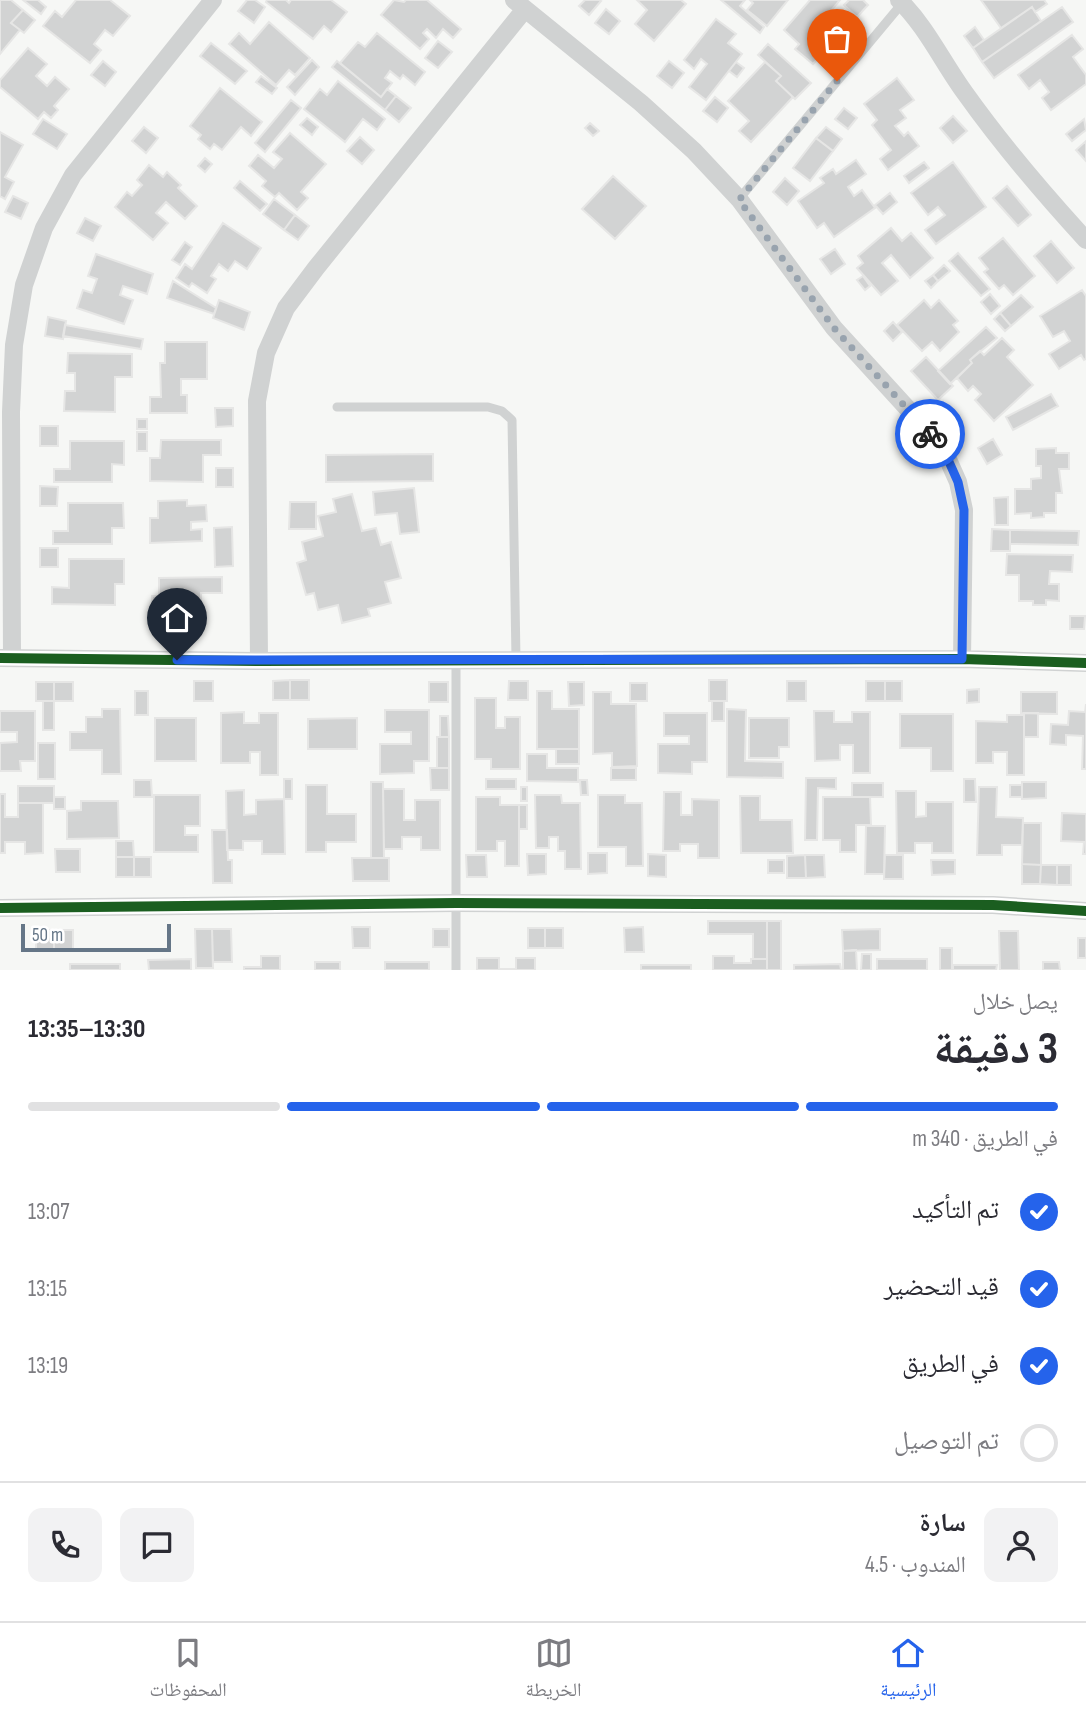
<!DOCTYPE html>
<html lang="ar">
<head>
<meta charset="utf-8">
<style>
  :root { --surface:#fff; --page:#f2f2f3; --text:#2b2b33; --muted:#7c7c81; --line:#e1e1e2; --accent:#2563eb }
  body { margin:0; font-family:"Sofia Sans Condensed","Noto Naskh Arabic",sans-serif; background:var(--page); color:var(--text); direction:rtl; height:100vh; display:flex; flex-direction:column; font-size:26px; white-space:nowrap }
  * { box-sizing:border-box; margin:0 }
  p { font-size:23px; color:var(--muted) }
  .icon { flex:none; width:38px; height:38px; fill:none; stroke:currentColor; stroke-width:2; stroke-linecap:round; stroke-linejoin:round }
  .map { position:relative; height:970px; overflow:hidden; direction:ltr }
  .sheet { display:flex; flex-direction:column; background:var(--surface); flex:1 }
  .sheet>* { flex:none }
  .scale { position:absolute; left:21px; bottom:18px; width:150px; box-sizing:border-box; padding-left:7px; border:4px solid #657687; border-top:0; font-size:19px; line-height:24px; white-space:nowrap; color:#657687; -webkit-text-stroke:5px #fff; paint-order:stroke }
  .pin { position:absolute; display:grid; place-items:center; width:60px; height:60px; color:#fff; margin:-72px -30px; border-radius:50% 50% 50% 0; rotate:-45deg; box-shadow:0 0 7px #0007 }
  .pin .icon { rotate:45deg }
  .courier { position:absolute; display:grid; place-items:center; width:70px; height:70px; margin:-35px; border:5px solid #2563eb; border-radius:50%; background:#fff; color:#222; box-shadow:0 2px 9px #0007 }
  .summary em { font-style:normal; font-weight:700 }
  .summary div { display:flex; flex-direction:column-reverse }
  .summary { display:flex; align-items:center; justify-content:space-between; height:119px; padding:0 28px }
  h1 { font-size:46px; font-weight:700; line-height:52px }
  .bar { display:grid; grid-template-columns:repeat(4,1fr); gap:10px 7px; align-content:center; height:84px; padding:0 28px }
  .bar i { height:9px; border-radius:5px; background:var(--line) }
  .bar .on { background:var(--accent) }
  .bar p { grid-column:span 4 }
  .line { display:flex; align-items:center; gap:18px; padding:0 28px; border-top:2px solid var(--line) }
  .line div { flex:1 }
  .round { display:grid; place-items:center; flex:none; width:74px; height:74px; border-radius:14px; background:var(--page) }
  ol { padding:0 28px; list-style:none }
  li { display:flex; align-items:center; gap:21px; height:77px }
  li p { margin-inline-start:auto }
  li .icon { padding:7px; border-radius:50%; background:var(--accent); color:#fff; stroke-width:4 }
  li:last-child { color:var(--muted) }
  li i { width:38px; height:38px; border:4px solid var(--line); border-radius:50% }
  .tab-bar { display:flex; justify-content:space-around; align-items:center; height:98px; border-top:2px solid var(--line); background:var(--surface); font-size:19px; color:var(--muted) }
  .tab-bar a { display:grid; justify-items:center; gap:4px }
  .tab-bar .on { color:var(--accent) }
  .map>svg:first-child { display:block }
</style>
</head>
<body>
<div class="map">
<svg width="1086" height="970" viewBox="0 0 1086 970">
  <rect width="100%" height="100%" fill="#f6f7f5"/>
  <path fill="#d2d3d3" stroke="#e6e6e5" stroke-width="2" d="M0,0H11L23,10L11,23L20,30L0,54Z
    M23,0H38L46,7L41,14Z
    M76,0H110L130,16L113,36L105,30L94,44L101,50L90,63L43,26L55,11L62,17Z
    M247,0H255L265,7L254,23L238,11Z
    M267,0H286L289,3L291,0H331L347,12L331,32L324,26L313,39L266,2Z
    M394,0L404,2L406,0H427L461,29L453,38L443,29L436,38L427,29L423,33L429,39L420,49L381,15Z
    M585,0H599L601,1L589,15L579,6Z
    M637,0H681L686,4L654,41L635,24L647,10Z
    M721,0H745L740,6L764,27L760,33Z
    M750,0H788L767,26L747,10L753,3Z
    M810,0H840L824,19L830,24L838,16L848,24L813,64L795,49L799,44L784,30Z
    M849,0H863L868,5L857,17L844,5Z
    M981,0H1044L1047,4L1035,12L1032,7L1001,28Z
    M1032,7L1041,21L982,62L973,48Z
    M1062,7L1073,22L994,78L982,62Z
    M606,9L620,21L609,34L595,23Z
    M23,10L35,20L24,33L11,23Z
    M716,19L736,34L728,43L742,54L706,100L689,87L707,64L701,59L694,69L684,60Z
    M269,22L310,58L295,75L289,70L276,85L229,44L239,33L250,44Z
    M975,27L984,40L973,48L964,36Z
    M377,33L425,72L415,85L403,75L400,79L390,71L385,78L392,83L381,97L340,63L358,42L365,47Z
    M1072,35L1083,49L1073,57L1086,75V84L1051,110L1042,98L1049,92L1040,80L1029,89L1018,75Z
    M438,41L452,52L438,68L425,58Z
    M211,43L247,71L235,84L200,56Z
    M768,44L811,83L795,99L776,81L781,76L758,55Z
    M28,48L47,64L36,76L47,86L55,77L69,89L54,106L58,110L51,118L44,112L38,119L0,87V80Z
    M312,60L319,67L295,95L287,87Z
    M103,61L116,72L105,86L91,75Z
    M337,61L381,97L387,89L396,96L385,110L332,67Z
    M669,61L684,73L672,88L657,76Z
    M736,62L744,68L737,77L729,71Z
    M765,62L781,76L776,81L793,97L751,142L739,131L749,121L728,101Z
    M261,76L277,88L272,94L256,82Z
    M897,78L914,100L900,110L906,118L895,126L904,136L908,132L919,146L888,170L880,159L891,150L872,125L877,120L864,104Z
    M338,81L385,119L377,130L363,119L345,142L304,109L320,89L327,95Z
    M220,88L262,122L251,136L241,127L222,150L214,144L210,149L198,139L201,135L190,126Z
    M396,96L411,108L399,122L385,110Z
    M715,97L728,108L717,122L703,111Z
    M291,100L301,108L265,152L255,143Z
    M844,108L857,118L848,129L835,119Z
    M953,116L967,131L953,143L940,128Z
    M307,118L318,127L312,135L300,125Z
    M43,119L67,134L57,149L33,134Z
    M1084,119L1086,130L1072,141L1066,134Z
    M590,123L599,131L593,136L585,128Z
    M144,127L158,138L146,153L132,141Z
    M826,127L842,139L833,151L816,138Z
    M0,132L23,145L5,177L14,182L5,199L0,196Z
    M290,133L326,164L301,192L308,198L297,210L279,193L275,197L262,186L266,181L249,166L258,155L274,168L282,159L273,152Z
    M360,137L374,150L362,164L347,151Z
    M816,138L833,151L810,181L793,168Z
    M1086,141V161L1076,150Z
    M205,158L212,164L205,172L198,166Z
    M856,160L866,174L848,187L854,196L862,190L875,208L834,237L824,223L817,228L798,201L824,183L820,178L833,169L836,174Z
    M924,162L929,168L909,183L904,176Z
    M953,162L986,207L936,244L925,230L945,215L938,207L928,215L911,193Z
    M149,165L163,177L167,172L181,185L178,188L197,206L185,219L166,202L156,213L168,223L153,240L115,207L127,192L132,196L142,185L137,180Z
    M613,176L646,206L615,239L582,209Z
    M785,178L799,191L787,205L773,192Z
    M240,181L267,204L260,211L234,188Z
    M1007,186L1031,215L1018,226L993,198Z
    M890,193L897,202L883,214L875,205Z
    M13,196L28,203L21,219L5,212Z
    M274,199L295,215L284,230L263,214Z
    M295,215L309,226L298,240L284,230Z
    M85,218L101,226L93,241L77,233Z
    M223,223L261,248L247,269L235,261L228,271L219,264L211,276L216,279L207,293L192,283L189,287L176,278L185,264L192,269Z
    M891,228L902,241L911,233L933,258L910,278L891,255L882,263L898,281L881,295L857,268L863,263L858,256Z
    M1003,238L1035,276L1013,295L1004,285L999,289L984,272L988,269L979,258Z
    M1051,241L1074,268L1057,283L1034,256Z
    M185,242L192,247L180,265L172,260Z
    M835,249L845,264L831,274L820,259Z
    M958,253L990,289L981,296L949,261Z
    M96,254L153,274L147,294L123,286L120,295L133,300L124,324L77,308L83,290L92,293L97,279L88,276Z
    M944,265L950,271L938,281L933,275Z
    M933,275L938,281L931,288L925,281Z
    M863,276L870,286L865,290L857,280Z
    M173,281L216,308L214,314L167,298Z
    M1082,290L1086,296V359L1084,360L1081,355L1059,369L1049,354L1070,341L1064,331L1053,337L1040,316Z
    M990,294L1000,306L991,314L981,302Z
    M1021,295L1033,307L1011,326L1000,313Z
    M219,300L250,312L244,330L213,318Z
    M924,300L931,308L939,300L958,321L953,325L959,332L940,351L932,342L922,351L897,325Z
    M1000,313L1011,326L1005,331L994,319Z
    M48,317L66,321L63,339L45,336Z
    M893,322L902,332L893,341L884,331Z
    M65,325L143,339L141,349L63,336Z
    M986,327L997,338L970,360L972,363L950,384L938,371Z
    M1002,338L1014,350L1007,357L1033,385L994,421L975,400L981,394L973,386L968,391L957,378L972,363L970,360L980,351L984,355Z
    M165,342H207V379H181V395H187V413H150V397H161L160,363H165Z
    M68,353L132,354V377H115V412L64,411L65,391H75V373H67Z
    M926,357L953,386L938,400L911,371Z
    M1051,394L1058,406L1013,430L1006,417Z
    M215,408H233V426L216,427Z
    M137,419H147V429H137Z
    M40,426H58V446H40Z
    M137,432H147V451H137Z
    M993,439L1002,455L987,464L978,448Z
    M161,440H221V455H203V482L150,481V458H160Z
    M70,441H124V465L112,464V482H54V469H70Z
    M1056,448V453H1069V469H1059L1062,493H1056V513H1044V517L1031,518V513L1015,514V489H1031V479L1041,478V466H1036V449Z
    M433,454V481L326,482V455Z
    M216,468H233V487H216Z
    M40,486L58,487L57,506H40Z
    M414,488L419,532L400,534L397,513L375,515L373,492Z
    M352,494L362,531L376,528L381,545L391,542L401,578L385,582L391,603L368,609L370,616L342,623L338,605L318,610L314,593L306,595L297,563L306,560L302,542L323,536L318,516L336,512L333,499Z
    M1008,497V525H995L994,498Z
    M187,500V506L206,505L207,521L191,522V530L202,529V541L150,543V518H158V501Z
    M290,502H316V529H289Z
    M68,503H123L124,528H112V544H53V531H68Z
    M232,527L233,566L215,567L214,528Z
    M992,529L1010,530V551H991Z
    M1010,530L1079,531L1078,545L1010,544Z
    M40,548H58V567H40Z
    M1007,554L1073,555L1072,572L1050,571L1049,584H1059V601L1046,600V605H1033V601H1019V575H1006Z
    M69,559H124V584H115V605L52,604V587L69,588Z
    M222,577V593H201V621H152V596H159V578Z
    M1070,616H1085L1084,629H1070Z
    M290,680H309V700H290Z
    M290,680V700H273V681Z
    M709,680H727V701H709Z
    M194,681H213V701H194Z
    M509,681H528V700H508Z
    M787,681H806V701H787Z
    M866,681H885V701H866Z
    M885,681H902V701H885Z
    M36,682H54V701H36Z
    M54,682H73V701H54Z
    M429,682H448V702H429Z
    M568,682H584V705L569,706Z
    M630,683H647V701H630Z
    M979,689V702L967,703V690Z
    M135,691H148V715H135Z
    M537,691H552V709H579V749H537Z
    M593,692H611V704H636L637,766L612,767V753L593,754Z
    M1021,692H1057V714L1021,713Z
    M475,698H496V728H505V717H520V769H491V759H475Z
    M43,701H54V730H43Z
    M712,701H724V721H712Z
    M1086,704V769H1082L1083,736L1066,735V745L1050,744L1051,724L1068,725L1069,711L1085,712Z
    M102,709H120L121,774H102V750H70V732H86V717H102Z
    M727,709L746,710L745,761L783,762V778L727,777Z
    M385,710H429V761H414V773L380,774V744H411V732H385Z
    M0,711H35V761H20L21,771H0V743L17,742V732H0Z
    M814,711H834V722H852V712H870V773H853V745H840V760L815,761Z
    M244,712V723H259V713H278V775H260V752H250V763H221V713Z
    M664,713H707V762H692V774L658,773V744H689V736H664Z
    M1024,713H1038V737H1024Z
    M900,714H953V771H931V748H900Z
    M1007,715H1024V775H1007V752H993V763H976V721L1007,722Z
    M440,716H448L449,737H440Z
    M155,718H196V761H155Z
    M357,718V749H308V719Z
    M749,718H789V747H779V758H749Z
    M437,737H449V768H437Z
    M38,743H55V779H38Z
    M556,749H579V764H556Z
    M527,754H547V768H578V782L527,781Z
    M430,768H449V790H431Z
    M611,768H636V780H611Z
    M806,778H836V789L818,788L817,840H805Z
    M284,779H292V799H284Z
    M486,779H516V789H486Z
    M964,779H975L976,802H964Z
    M134,780H151L152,797H134Z
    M580,780H587L588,795H581Z
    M371,782H383L384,858H371Z
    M1022,782H1046V798L1022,799Z
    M852,783H883V797H852Z
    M306,785H327V814H356V842H326V852H306Z
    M1010,785H1022V797H1010Z
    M18,786H54V803H18Z
    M521,787H527V801H521Z
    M979,787H997L996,817L1023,818L1022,845H1002V855H977Z
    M383,789H404V820H415V800H440V850H421V837H402V849H384Z
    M244,790V815L256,814V800L284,799L285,854H262V841H243V850H227L226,791Z
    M896,791H916V817L926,816V802H953V853H932V843H915V853H897Z
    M664,792H681V815H692V799L719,800V858H698V844H680V851H663Z
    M0,794H5V817H18V803H43V853L25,854V842H5V853H0Z
    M154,795H200V826H185V835H198V852H154Z
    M535,795H561L562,803H580L581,869H565V851H558V837H549V848H536Z
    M598,795H625V803H642L643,866H626V847H598Z
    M740,796H760V820H792L793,853H741Z
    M54,797H65V809H54Z
    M476,797H500V805H519V866H505V841H497V851H476Z
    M823,797H870L871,825H856V852H840V840H823Z
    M81,801H118L119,838L67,839V811L81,810Z
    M519,805H527V829H519Z
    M1062,813L1086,814V854H1083L1084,842L1061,841Z
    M1023,823H1041V865L1022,864Z
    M866,826H885L884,874H865Z
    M212,830H227L228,860H232V883H213Z
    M116,841H133L134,857H116Z
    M55,849H80V872H56Z
    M588,853H607V873L588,874Z
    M527,854H546V874L528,875Z
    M648,854L666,855V877L648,876Z
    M466,855H486L487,877H467Z
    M805,855H824L825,877L806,878Z
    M805,855L806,878H787V856Z
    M885,855H903V879H884Z
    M116,857H134V877H116Z
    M134,857H151V877H134Z
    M352,858H389V881H353Z
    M768,860H784V873H768Z
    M931,860H955V874L932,875Z
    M1022,864L1041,865L1040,884H1022Z
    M1041,865H1057V885L1040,884Z
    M1057,865H1071V885H1057Z
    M708,921H767V959H753V934H708Z
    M767,921H781V970H767Z
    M352,927H370V948H353Z
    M643,927L644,952H625L624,928Z
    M528,928H545V948H528Z
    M545,928H563V948H545Z
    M195,929H212L213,968H196Z
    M212,929H231L232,962H213Z
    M433,929H449V947H433Z
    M880,929V950L843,951L842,930Z
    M36,930H54V950H36Z
    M54,930H73V950H54Z
    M999,931H1018L1019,970H1000Z
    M1078,938H1086V958H1078Z
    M940,948H952V970H940Z
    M856,950L857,970H843V951Z
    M862,954H871V970H861Z
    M261,956H280V970H244V967H261Z
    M713,956H734V963H751V959H767V970H713Z
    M477,958H499V969H516V958H535V970H477Z
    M191,959V970H149L148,960Z
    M877,959H927V970H877Z
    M315,962H340V970H315Z
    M385,962H429V970H385Z
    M1043,962H1059L1060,970H1043Z
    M70,964H120V970H70Z
    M840,964L841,970H794V965Z
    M641,965H691V970H641Z
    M953,965H997L996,970H953Z"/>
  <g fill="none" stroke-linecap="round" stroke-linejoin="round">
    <path stroke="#d0d2d2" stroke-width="9" d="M739,199L904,1
      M337,407H488L502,411L512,420L516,659
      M456,659V970"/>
    <path stroke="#d0d2d2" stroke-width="18" d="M514,0L641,103L694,151L739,199L834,328L928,431L946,455L958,482L964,510L962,659
      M899,0C926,26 943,63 965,93C1002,145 1043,193 1086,240
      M0,658L259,661L962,659L1086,663
      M12,658L11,412L14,345L24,285L44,228L73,175L213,0
      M259,661L257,401L266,353L286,308L316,268L525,9
      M0,908L456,903L993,905L1086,911"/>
    <g stroke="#fff" stroke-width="15">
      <path id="cycleway" d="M0,658L259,661L962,659L1086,663
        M0,908L456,903L993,905L1086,911"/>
    </g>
    <use href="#cycleway" stroke="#1b5e20" stroke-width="10"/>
  </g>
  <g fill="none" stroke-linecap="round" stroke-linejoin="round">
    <path stroke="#98a3ae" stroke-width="7" stroke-dasharray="0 12.6" d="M837,81L739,200L834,328L930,434"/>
    <path stroke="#2563eb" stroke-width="9" d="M177,660L962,659L964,510L958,482L946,455L930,434"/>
  </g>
</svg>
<div class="scale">50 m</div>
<div class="pin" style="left:837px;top:81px;background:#ea580c"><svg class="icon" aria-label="bag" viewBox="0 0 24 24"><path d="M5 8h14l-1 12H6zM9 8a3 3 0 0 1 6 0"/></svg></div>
<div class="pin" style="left:177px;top:660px;background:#1f2937"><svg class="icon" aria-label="home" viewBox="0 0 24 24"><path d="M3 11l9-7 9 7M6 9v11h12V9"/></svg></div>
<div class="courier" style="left:930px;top:434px"><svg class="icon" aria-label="bike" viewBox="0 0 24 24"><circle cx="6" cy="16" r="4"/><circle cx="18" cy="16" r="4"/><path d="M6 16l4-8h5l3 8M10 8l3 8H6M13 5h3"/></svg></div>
</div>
<section class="sheet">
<div class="summary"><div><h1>3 دقيقة</h1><p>يصل خلال</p></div><em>13:30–13:35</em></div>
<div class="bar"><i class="on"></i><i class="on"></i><i class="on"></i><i></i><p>في الطريق · 340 m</p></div>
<ol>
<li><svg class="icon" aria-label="check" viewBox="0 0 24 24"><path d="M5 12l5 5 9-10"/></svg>تم التأكيد<p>13:07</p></li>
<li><svg class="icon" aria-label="check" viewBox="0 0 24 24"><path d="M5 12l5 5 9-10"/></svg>قيد التحضير<p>13:15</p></li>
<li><svg class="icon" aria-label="check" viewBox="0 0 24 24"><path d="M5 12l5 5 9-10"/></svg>في الطريق<p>13:19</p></li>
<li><i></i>تم التوصيل</li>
</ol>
<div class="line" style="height:126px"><a class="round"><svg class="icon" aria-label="person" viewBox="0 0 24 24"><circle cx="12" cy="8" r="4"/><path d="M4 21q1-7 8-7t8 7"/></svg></a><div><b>سارة</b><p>المندوب · 4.5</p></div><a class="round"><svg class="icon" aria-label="chat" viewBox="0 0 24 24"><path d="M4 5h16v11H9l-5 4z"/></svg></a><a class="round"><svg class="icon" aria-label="phone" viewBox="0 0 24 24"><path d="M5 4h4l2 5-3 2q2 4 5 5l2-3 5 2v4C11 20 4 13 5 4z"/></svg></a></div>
</section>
<nav class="tab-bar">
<a class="on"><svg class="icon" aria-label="home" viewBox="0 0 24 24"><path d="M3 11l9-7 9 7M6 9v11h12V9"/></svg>الرئيسية</a>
<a><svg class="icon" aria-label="map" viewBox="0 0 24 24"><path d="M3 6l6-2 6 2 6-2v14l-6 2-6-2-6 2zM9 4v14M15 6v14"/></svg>الخريطة</a>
<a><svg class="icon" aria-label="saved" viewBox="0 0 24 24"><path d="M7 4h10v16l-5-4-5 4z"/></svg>المحفوظات</a>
</nav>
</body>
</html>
